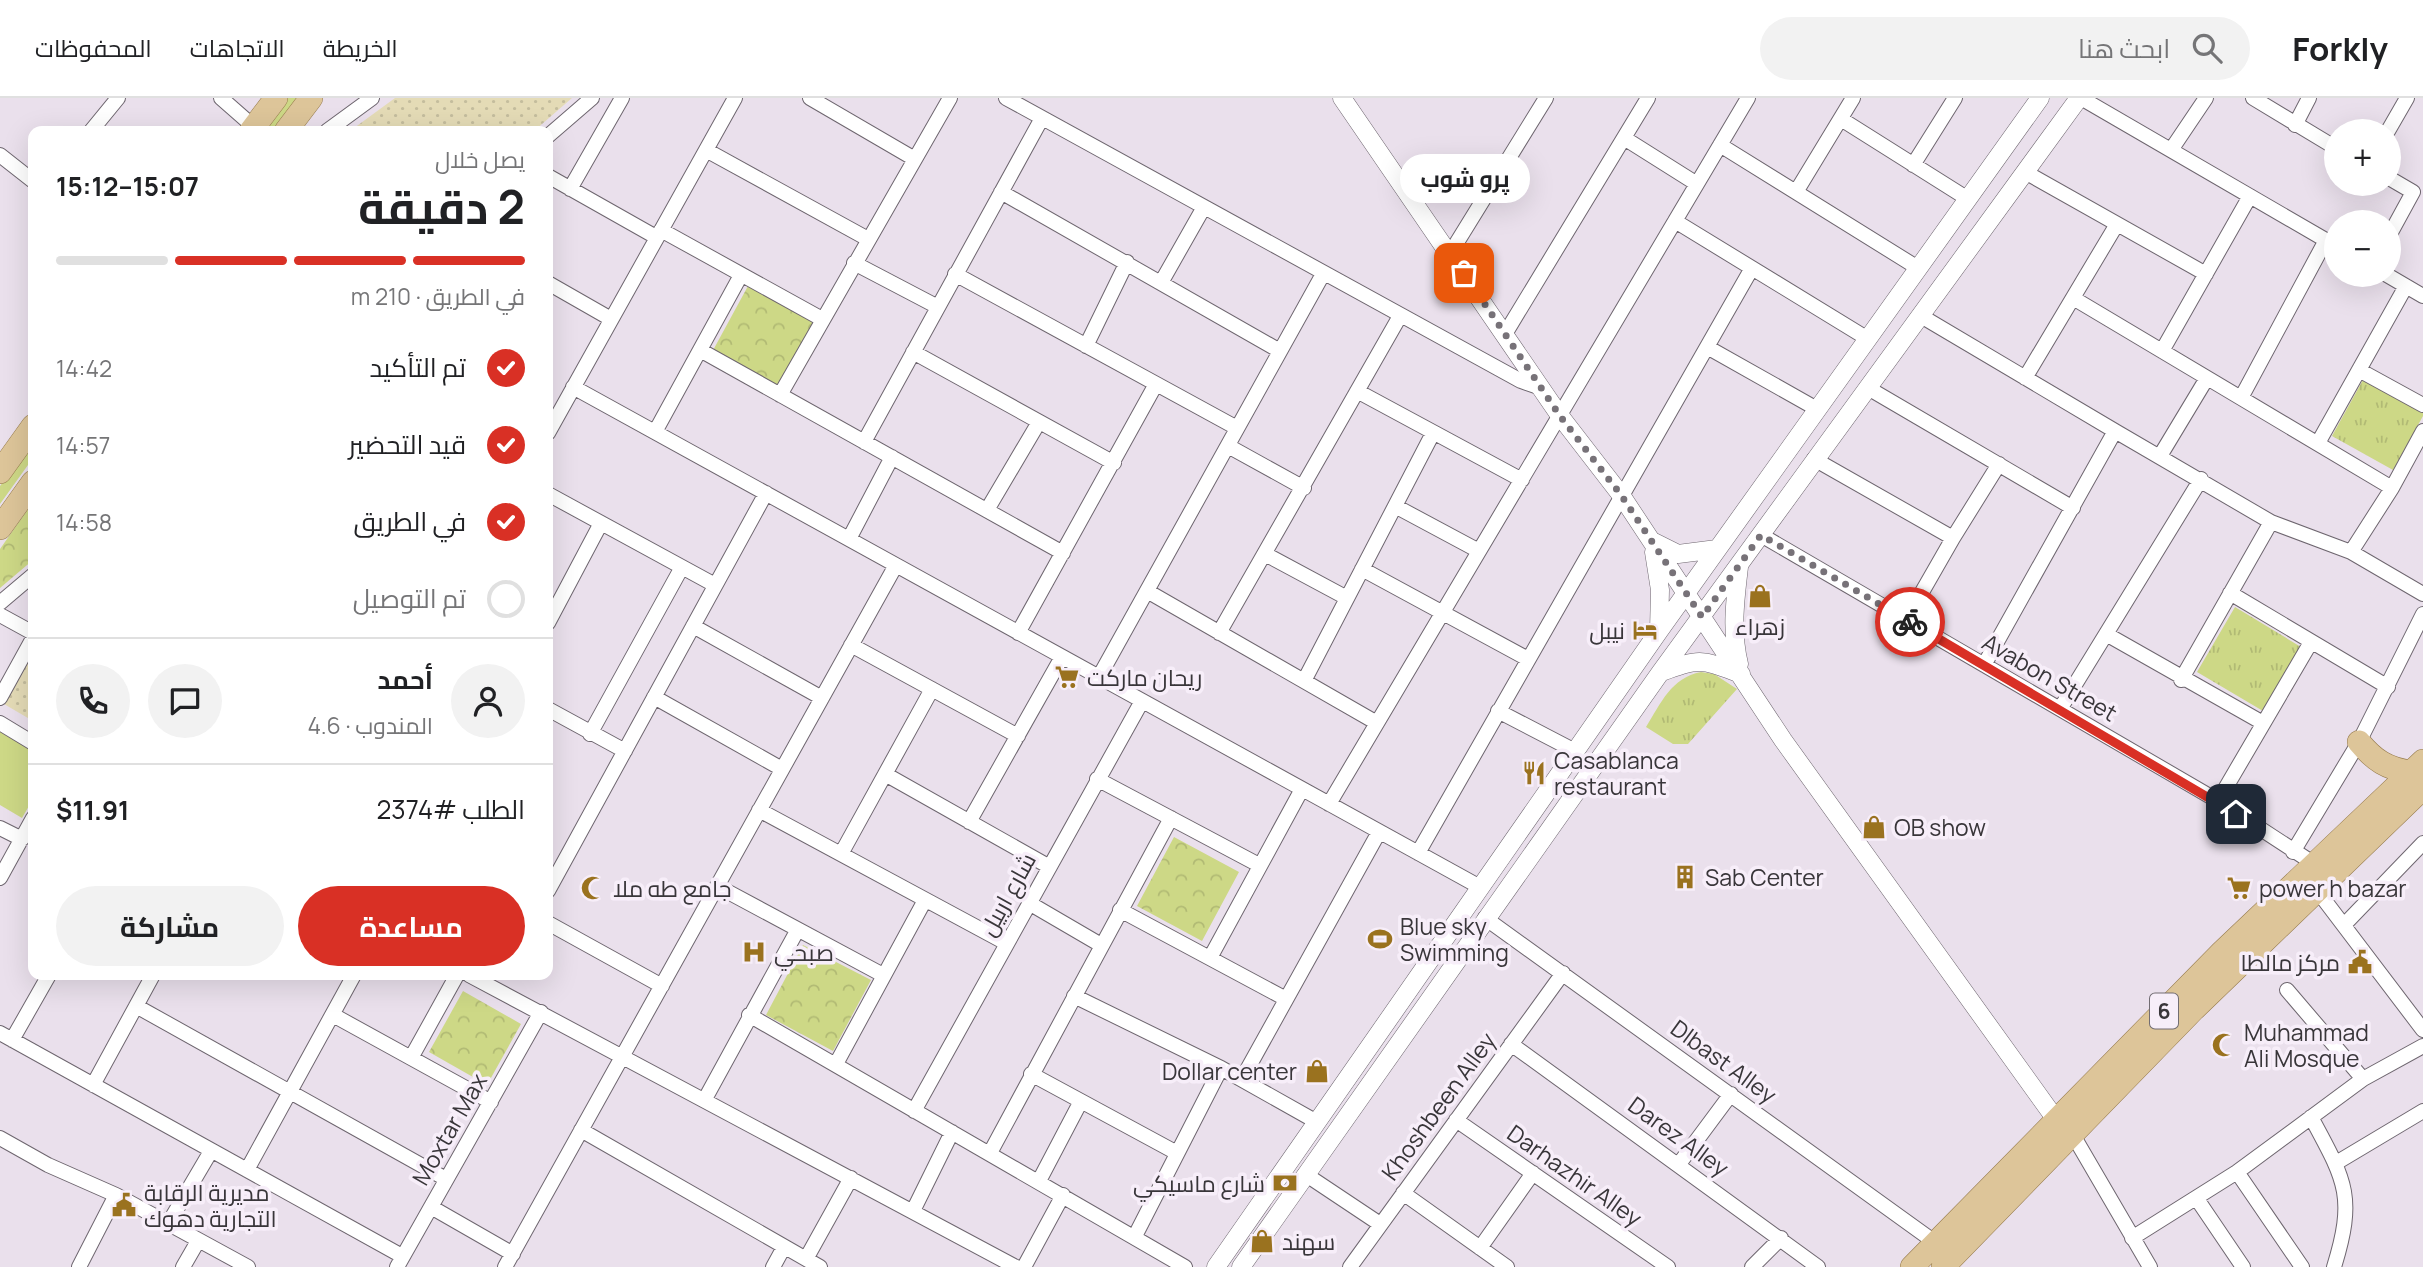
<!DOCTYPE html>
<html lang="ar">
<head>
<meta charset="utf-8">
<style>
  :root { --surface:#fff; --page:#f2f2f2; --text:#202124; --muted:#757577; --line:#e0e0e0; --accent:#d93025 }
  body { margin:0; font-family:Manrope,Cairo,sans-serif; background:var(--page); color:var(--text); direction:rtl; height:100vh; display:flex; flex-direction:column; font-size:26px; white-space:nowrap }
  * { box-sizing:border-box; margin:0 }
  p { font-size:23px; color:var(--muted) }
  .icon { flex:none; width:38px; height:38px; fill:none; stroke:currentColor; stroke-width:2; stroke-linecap:round; stroke-linejoin:round }
  .map { position:relative; flex:1; overflow:hidden; direction:ltr }
  .sheet { position:absolute; left:28px; top:28px; width:525px; height:854px; display:flex; flex-direction:column; background:var(--surface); border-radius:14px; box-shadow:0 7px 28px #0002; direction:rtl }
  .sheet>* { flex:none }
  .fabs { position:absolute; left:2324px; top:21px; display:grid; gap:14px }
  .fabs a { display:grid; place-items:center; width:77px; height:77px; border-radius:50%; background:var(--surface); box-shadow:0 7px 28px #0002; font-size:35px }
  .pin { position:absolute; display:grid; place-items:center; width:60px; height:60px; color:#fff; margin:-30px; border-radius:14px; box-shadow:0 4px 10px #0006 }
  .courier { position:absolute; display:grid; place-items:center; width:70px; height:70px; margin:-35px; border:5px solid #d93025; border-radius:50%; background:#fff; color:#222; box-shadow:0 2px 9px #0007 }
  .bubble { position:absolute; height:49px; border-radius:24px; background:var(--surface); box-shadow:0 7px 28px #0002; font-size:23px; font-weight:700; line-height:49px; text-align:center; direction:rtl }
  .head em { font-style:normal; font-weight:700 }
  .head div { display:flex; flex-direction:column-reverse }
  .head { display:flex; align-items:center; justify-content:space-between; height:119px; padding:0 28px }
  h1 { font-size:46px; font-weight:700; line-height:52px }
  .bar { display:grid; grid-template-columns:repeat(4,1fr); gap:10px 7px; align-content:center; height:84px; padding:0 28px }
  .bar i { height:9px; border-radius:5px; background:var(--line) }
  .bar .selected { background:var(--accent) }
  .bar p { grid-column:span 4 }
  .line { display:flex; align-items:center; gap:18px; padding:0 28px; border-top:2px solid var(--line) }
  .line div { flex:1 }
  .round { display:grid; place-items:center; flex:none; width:74px; height:74px; border-radius:37px; background:var(--page) }
  ol { padding:0 28px; list-style:none }
  li { display:flex; align-items:center; gap:21px; height:77px }
  li p { margin-inline-start:auto }
  li .icon { padding:7px; border-radius:50%; background:var(--accent); color:#fff; stroke-width:4 }
  li:last-child { color:var(--muted) }
  li i { width:38px; height:38px; border:4px solid var(--line); border-radius:50% }
  .action { display:flex; gap:14px; margin-top:auto; padding:14px 28px }
  .action a { flex:1; height:80px; border-radius:42px; background:var(--accent); color:#fff; font-size:28px; font-weight:700; line-height:80px; text-align:center }
  .action a+a { background:var(--page); color:var(--text) }
  header { display:flex; align-items:center; gap:42px; box-sizing:border-box; height:98px; padding:0 35px; background:var(--surface); border-bottom:2px solid var(--line) }
  header strong { font-size:33px }
  nav { display:flex; gap:38px; margin-inline-start:auto; font-size:24px }
  .search { width:490px; height:63px; background:var(--page); display:flex; align-items:center; gap:18px; box-sizing:border-box; padding:0 24px; border-radius:38px; color:var(--muted); font-size:26px }
  .map>svg:first-child { display:block }
</style>
</head>
<body>
<header>
<strong>Forkly</strong>
<div class="search"><svg class="icon" aria-label="search" viewBox="0 0 24 24"><circle cx="10" cy="10" r="6"/><path d="M15 15l6 6"/></svg>ابحث هنا</div>
<nav><a>الخريطة</a><a>الاتجاهات</a><a>المحفوظات</a></nav>
</header>
<div class="map">
<svg width="2423" height="1169" viewBox="0 0 2423 1169">
  <defs>
    <pattern id="grass-tufts" width="24" height="20" patternUnits="userSpaceOnUse" patternTransform="scale(1.75)"><rect width="24" height="20" fill="#cdd886"/><path d="M3 7l-1-3M5 7V3M7 7l1-3M15 17l-1-3M17 17v-4M19 17l1-3" fill="none" stroke="#b1ba74"/></pattern>
    <pattern id="forest-crowns" width="20" height="18" patternUnits="userSpaceOnUse" patternTransform="scale(1.75)"><rect width="20" height="18" fill="#cdd886"/><path d="M2 6a3 3 0 1 1 6 0M12 15a3 3 0 1 1 6 0" fill="none" stroke="#b1ba74"/></pattern>
    <pattern id="sand-dots" width="8" height="8" patternUnits="userSpaceOnUse" patternTransform="scale(1.75)"><rect width="8" height="8" fill="#e4dbb6"/><path d="M2 2h.1M6 6h.1" fill="none" stroke="#c4bd9d" stroke-width="1.8" stroke-linecap="round"/></pattern>
  </defs>
  <rect width="100%" height="100%" fill="#eae0ec"/>
  <path fill="url(#grass-tufts)" d="M2364,280L2423,312V318L2393,372L2332,338Z
    M2235,509L2301,549L2263,613L2197,574Z
    M1701,574L1714,576L1737,591L1688,646H1673L1646,629C1661,605 1671,580 1701,574Z"/>
  <path fill="url(#forest-crowns)" d="M748,188L814,224L777,292L711,256Z
    M33,404V462L0,490V451Z
    M1174,739L1239,774L1202,843L1137,808Z
    M803,847L871,882L833,953L766,917Z
    M463,893L521,926L487,987L429,954Z"/>
  <path fill="url(#sand-dots)" d="M395,0H572L534,33H350Z
    M33,553V623L4,606Z"/>
  <path fill="#cdd886" d="M285,0H298L275,33H260Z
    M33,343V360L0,406V388Z
    M0,619L33,638V701L22,720L0,707Z"/>
  <g fill="none" stroke-linecap="round" stroke-linejoin="round">
    <g stroke="#6e666f" stroke-width="16">
      <path id="minor" d="M221,0L254,29
        M810,0L913,60
        M1006,0L1521,283L1541,290
        M2081,0L2336,148
        M2253,0L2336,50
        M1841,21L1968,101
        M2295,27L2309,0
        M91,33L118,0
        M327,33L372,0
        M2388,33L2407,0
        M548,38L592,0
        M1624,40L1697,86
        M1720,47L1918,170
        M706,52L868,141
        M2171,52L2206,0
        M0,57L33,83
        M1913,67L1955,0
        M2025,74L2206,176
        M548,78L656,139
        M2389,80L2413,94L2389,138
        M570,91L622,0
        M1001,94L1280,253
        M1796,94L1853,0
        M1675,123L1868,241
        M661,132L822,221
        M1451,154L1546,0
        M854,165L938,209
        M955,176L1237,330
        M2387,177L2423,198
        M1162,183L1204,109
        M548,185L611,221
        M2073,200L2392,390
        M1921,218L2115,333
        M1505,236L1648,0
        M1086,248L1127,164
        M1707,249L1817,311
        M700,252L1063,455
        M2162,253L2250,98
        M913,254L1114,365
        M2359,272L2423,307
        M2025,280L2117,126
        M573,289L1480,789
        M1868,290L2073,410
        M1357,293L1522,382
        M780,297L950,0
        M2241,300L2326,142
        M655,334L741,177
        M548,335L735,0
        M864,344L1042,20
        M2318,345L2406,188
        M1228,348L1304,390
        M2160,358L2207,280
        M1814,361L1953,440L1906,522
        M548,396L715,487
        M1395,408L1479,453
        M987,412L1039,324
        M1761,437L2218,703L2313,765
        M1953,440L1999,366
        M849,441L892,359
        M2351,454L2392,390L2423,333
        M1265,456L1347,500
        M1362,471L1528,561
        M1147,493L1377,625
        M2230,495L2388,589
        M0,505L33,477
        M0,517L33,535
        M548,525L601,425
        M693,528L822,600
        M1018,535L1156,286
        M1219,535L1400,218
        M2106,536L2263,625
        M851,547L1018,638
        M1984,567L2115,333L2271,424L2351,454L2423,496
        M1099,579L1323,176
        M2181,582L2271,424
        M1304,583L1433,335
        M654,599L782,671
        M0,600L33,540
        M548,611L625,653
        M2060,611L2201,381
        M1498,613L1575,653
        M0,625L33,645
        M590,636L682,469
        M885,676L1048,768
        M1097,681L1259,767
        M2218,703L2311,544
        M1329,706L1748,0
        M759,712L1006,845
        M969,724L1062,559
        M0,730L22,741
        M2293,754L2359,644L2423,516
        M1418,755L1752,170
        M841,756L932,591
        M0,780L33,720
        M717,788L883,877
        M2316,791L2423,932
        M548,793L766,395
        M1029,805L1101,847
        M1120,812L1286,901
        M1485,820L1936,1145
        M548,825L662,888
        M2344,827L2423,745
        M1210,860L1302,691
        M469,877L1016,1169
        M2287,892L2363,981
        M1074,898L1221,970L1317,1024
        M136,908L446,1081
        M333,917L491,1004
        M749,917L1185,1169
        M0,935L402,1158
        M12,942L49,877
        M1511,946L1818,1169
        M411,960L457,877
        M836,966L925,802
        M1031,976L1177,1055
        M1242,981L1379,734
        M93,987L153,877
        M705,1001L797,833
        M914,1013L1142,603
        M2311,1019C2345,1082 2356,1098 2334,1169
        M1456,1022L1668,1169
        M581,1032L820,1169
        M2073,1037L2150,1169
        M0,1040L48,1067L116,1097L248,1169
        M990,1055L1171,720
        M2336,1065L2423,1013
        M1679,1066L1731,996
        M247,1072L354,877
        M2237,1074L2302,1169
        M1305,1076L1380,1126
        M1039,1083L1081,1003
        M1403,1095L1507,1169
        M2197,1101L2243,1169
        M431,1109L513,1156
        M913,1113L952,1034
        M168,1126L211,1053
        M1135,1138L1221,970
        M2132,1140L2237,1074L2363,981L2423,948
        M1480,1150L1533,1075
        M806,1161L851,1080
        M79,1169L116,1097
        M183,1169L198,1143
        M397,1169L541,914
        M505,1169L896,467
        M773,1169L784,1149
        M1024,1169L1063,1097
        M1350,1169L1563,875
        M1752,1169L1781,1140"/>
    </g>
    <g stroke="#6e666f" stroke-width="19">
      <path id="tertiary" d="M1342,0L1560,318L1621,397L1783,642L2057,1023
        M1654,444L1678,456L1717,451
        M1654,454L1660,492L1659,533
        M1739,566C1731,533 1735,503 1739,469
        M1662,574C1700,559 1703,562 1741,576
        M1216,1169L1659,533L2040,0
        M1241,1169L1660,575L2079,0"/>
    </g>
    <g stroke="#957a4c" stroke-width="24">
      <path id="primary" d="M251,33L276,0
        M286,33L311,0
        M0,374L33,328
        M0,430L33,384
        M2359,644C2374,662 2387,671 2411,674
        M1912,1169L2222,854L2423,663
        M1943,1169L2194,911L2423,690"/>
    </g>
    <use href="#minor" stroke="#fff" stroke-width="14"/>
    <use href="#tertiary" stroke="#fff" stroke-width="18"/>
    <use href="#primary" stroke="#ddc599" stroke-width="23"/>
  </g>
  <g fill="none" stroke-linecap="round" stroke-linejoin="round">
    <path stroke="#777278" stroke-width="7" stroke-dasharray="0 12.6" d="M1464,175L1560,318L1621,397L1702,519L1761,437L1910,524"/>
    <path stroke="#d93025" stroke-width="9" d="M1910,524L2236,716"/>
  </g>
  <defs>
    <g id="shop-bare" transform="scale(1.89)"><path d="M-5-2.5h2.3a2.7 3.5 0 0 1 5.4 0H5L5.5 6h-11ZM-1.5-2.5h3a1.5 2.3 0 0 0-3 0Z" fill="#9a721f" stroke="#f7eef9" stroke-width="2.5" paint-order="stroke"/></g>
    <g id="hotel-bare" transform="scale(1.89)"><path d="M-6-4.5h1.5V1H6V5H4.5V3h-9V5H-6ZM-4 0a1.8 1.8 0 1 1 3.6 0ZM.5 0V-2.5h3Q6-2.5 6 0Z" fill="#9a721f" stroke="#f7eef9" stroke-width="2.5" paint-order="stroke"/></g>
    <g id="supermarket-bare" transform="scale(1.89)"><path d="M-6-5.5h2.5l.6 2H6L4.5 2H-2.5L-4.4-4H-6ZM-1.5 3.2a1.3 1.3 0 1 0 .1 0ZM3 3.2a1.3 1.3 0 1 0 .1 0Z" fill="#9a721f" stroke="#f7eef9" stroke-width="2.5" paint-order="stroke"/></g>
    <g id="restaurant-bare" transform="scale(1.89)"><path d="M-5-6h1v4h1v-4h1v4h1v-4h1v5L-1.5 .5V6h-2V.5L-5-1ZM5-6V6H3V1.5H1.5Q1.5-4 5-6Z" fill="#9a721f" stroke="#f7eef9" stroke-width="2.5" paint-order="stroke"/></g>
    <g id="building-bare" transform="scale(1.89)"><path d="M-4-6H4V6H1V3H-1V6H-4ZM-2.5-4.3h1.7v1.8h-1.7ZM.8-4.3h1.7v1.8H.8ZM-2.5-1h1.7V.8h-1.7ZM.8-1h1.7V.8H.8Z" fill="#9a721f" stroke="#f7eef9" stroke-width="2.5" paint-order="stroke"/></g>
    <g id="mosque-bare" transform="scale(1.89)"><path d="M3.5-4.9A6 6 0 1 0 3.5 4.9A5 5 0 1 1 3.5-4.9Z" fill="#9a721f" stroke="#f7eef9" stroke-width="2.5" paint-order="stroke"/></g>
    <g id="stadium-bare" transform="scale(1.89)"><path d="M0-5a6.5 5 0 1 0 0 10a6.5 5 0 1 0 0-10ZM-3.5-1.8h7v3.6h-7Z" fill="#9a721f" stroke="#f7eef9" stroke-width="2.5" paint-order="stroke"/></g>
    <g id="hospital-bare" transform="scale(1.89)"><path d="M-5-5h3v3.5h4V-5h3V5h-3V1.5h-4V5h-3Z" fill="#9a721f" stroke="#f7eef9" stroke-width="2.5" paint-order="stroke"/></g>
    <g id="civic-bare" transform="scale(1.89)"><path d="M-.6-6.5H3V-4.5H.6V-3L4-1V1h2V6H-6V1h2V-1L-.6-3ZM-1.2 2.5V6h2.4V2.5Z" fill="#9a721f" stroke="#f7eef9" stroke-width="2.5" paint-order="stroke"/></g>
    <g id="bank-bare" transform="scale(1.89)"><path d="M-6-4H6V4H-6ZM0-2.3a2.3 2.3 0 1 0 0 4.6a2.3 2.3 0 1 0 0-4.6Z" fill="#9a721f" stroke="#f7eef9" stroke-width="2.5" paint-order="stroke"/></g>
  </defs>
  <g fill-rule="evenodd">
    <use href="#shop-bare" x="1760" y="498"/>
    <use href="#hotel-bare" x="1645" y="532"/>
    <use href="#supermarket-bare" x="1067" y="579"/>
    <use href="#restaurant-bare" x="1534" y="675"/>
    <use href="#shop-bare" x="1874" y="729"/>
    <use href="#building-bare" x="1685" y="779"/>
    <use href="#mosque-bare" x="593" y="790"/>
    <use href="#supermarket-bare" x="2239" y="790"/>
    <use href="#stadium-bare" x="1380" y="841"/>
    <use href="#hospital-bare" x="754" y="854"/>
    <use href="#civic-bare" x="2360" y="864"/>
    <use href="#mosque-bare" x="2224" y="947"/>
    <use href="#shop-bare" x="1317" y="973"/>
    <use href="#bank-bare" x="1285" y="1085"/>
    <use href="#civic-bare" x="124" y="1107"/>
    <use href="#shop-bare" x="1262" y="1143"/>
  </g>
  <g text-anchor="middle" dominant-baseline="central" stroke-width="7" stroke-linejoin="round" paint-order="stroke">
    <rect fill="#f7eef9" stroke="#726d73" stroke-width="2" x="2150" y="895.5" width="28" height="35" rx="5"/>
    <g font-size="21" font-weight="bold" fill="#39363a">
      <text x="2164" y="913">6</text>
    </g>
    <g font-size="23" fill="#39363a" stroke="#f7eef9" text-anchor="start">
      <text x="1760" y="528" text-anchor="middle">زهراء</text>
      <text x="1625" y="532" text-anchor="end">نيبل</text>
      <text x="1087" y="579">ريحان ماركت</text>
      <text x="1554" y="662">Casablanca<tspan x="1554" dy="26">restaurant</tspan></text>
      <text x="1894" y="729">OB show</text>
      <text x="1705" y="779">Sab Center</text>
      <text x="613" y="790">جامع طه ملا</text>
      <text x="2259" y="790">power h bazar</text>
      <text x="1400" y="828">Blue sky<tspan x="1400" dy="26">Swimming</tspan></text>
      <text x="774" y="854">صبحي</text>
      <text x="2340" y="864" text-anchor="end">مركز مالطا</text>
      <text x="2244" y="934">Muhammad<tspan x="2244" dy="26">Ali Mosque</tspan></text>
      <text x="1297" y="973" text-anchor="end">Dollar center</text>
      <text x="1265" y="1085" text-anchor="end">شارع ماسيكي</text>
      <text x="144" y="1094">مديرية الرقابة<tspan x="144" dy="26">التجارية دهوك</tspan></text>
      <text x="1282" y="1143">سهند</text>
    </g>
    <g font-size="23" fill="#39363a" stroke="#f7eef9">
      <text transform="translate(2050 579) rotate(30)">Avabon Street</text>
      <text transform="translate(1007 796) rotate(-61)">شارع اربيل</text>
      <text transform="translate(1724 963) rotate(36)">Dlbast Alley</text>
      <text transform="translate(1438 1008) rotate(-54)">Khoshbeen Alley</text>
      <text transform="translate(449 1031) rotate(-60)">Moxtar Max</text>
      <text transform="translate(1679 1038) rotate(36)">Darez Alley</text>
      <text transform="translate(1575 1077) rotate(35)">Darhazhir Alley</text>
    </g>
  </g>
</svg>
<div class="fabs">
<a>+</a>
<a>−</a>
</div>
<div class="pin" style="left:1464px;top:175px;background:#ea580c"><svg class="icon" aria-label="bag" viewBox="0 0 24 24"><path d="M5 8h14l-1 12H6zM9 8a3 3 0 0 1 6 0"/></svg></div>
<div class="pin" style="left:2236px;top:716px;background:#1f2937"><svg class="icon" aria-label="home" viewBox="0 0 24 24"><path d="M3 11l9-7 9 7M6 9v11h12V9"/></svg></div>
<div class="courier" style="left:1910px;top:524px"><svg class="icon" aria-label="bike" viewBox="0 0 24 24"><circle cx="6" cy="16" r="4"/><circle cx="18" cy="16" r="4"/><path d="M6 16l4-8h5l3 8M10 8l3 8H6M13 5h3"/></svg></div>
<div class="bubble" style="left:1400px;top:56px;width:130px">پرو شوب</div>
<section class="sheet">
<div class="head"><div><h1>2 دقيقة</h1><p>يصل خلال</p></div><em>15:07–15:12</em></div>
<div class="bar"><i class="selected"></i><i class="selected"></i><i class="selected"></i><i></i><p>في الطريق · 210 m</p></div>
<ol>
<li><svg class="icon" aria-label="check" viewBox="0 0 24 24"><path d="M5 12l5 5 9-10"/></svg>تم التأكيد<p>14:42</p></li>
<li><svg class="icon" aria-label="check" viewBox="0 0 24 24"><path d="M5 12l5 5 9-10"/></svg>قيد التحضير<p>14:57</p></li>
<li><svg class="icon" aria-label="check" viewBox="0 0 24 24"><path d="M5 12l5 5 9-10"/></svg>في الطريق<p>14:58</p></li>
<li><i></i>تم التوصيل</li>
</ol>
<div class="line" style="height:126px"><a class="round"><svg class="icon" aria-label="person" viewBox="0 0 24 24"><circle cx="12" cy="8" r="4"/><path d="M4 21q1-7 8-7t8 7"/></svg></a><div><b>أحمد</b><p>المندوب · 4.6</p></div><a class="round"><svg class="icon" aria-label="chat" viewBox="0 0 24 24"><path d="M4 5h16v11H9l-5 4z"/></svg></a><a class="round"><svg class="icon" aria-label="phone" viewBox="0 0 24 24"><path d="M5 4h4l2 5-3 2q2 4 5 5l2-3 5 2v4C11 20 4 13 5 4z"/></svg></a></div>
<div class="line" style="height:91px"><div>الطلب #2374</div><b>$11.91</b></div>
<div class="action"><a>مساعدة</a><a>مشاركة</a></div>
</section>
</div>
</body>
</html>
